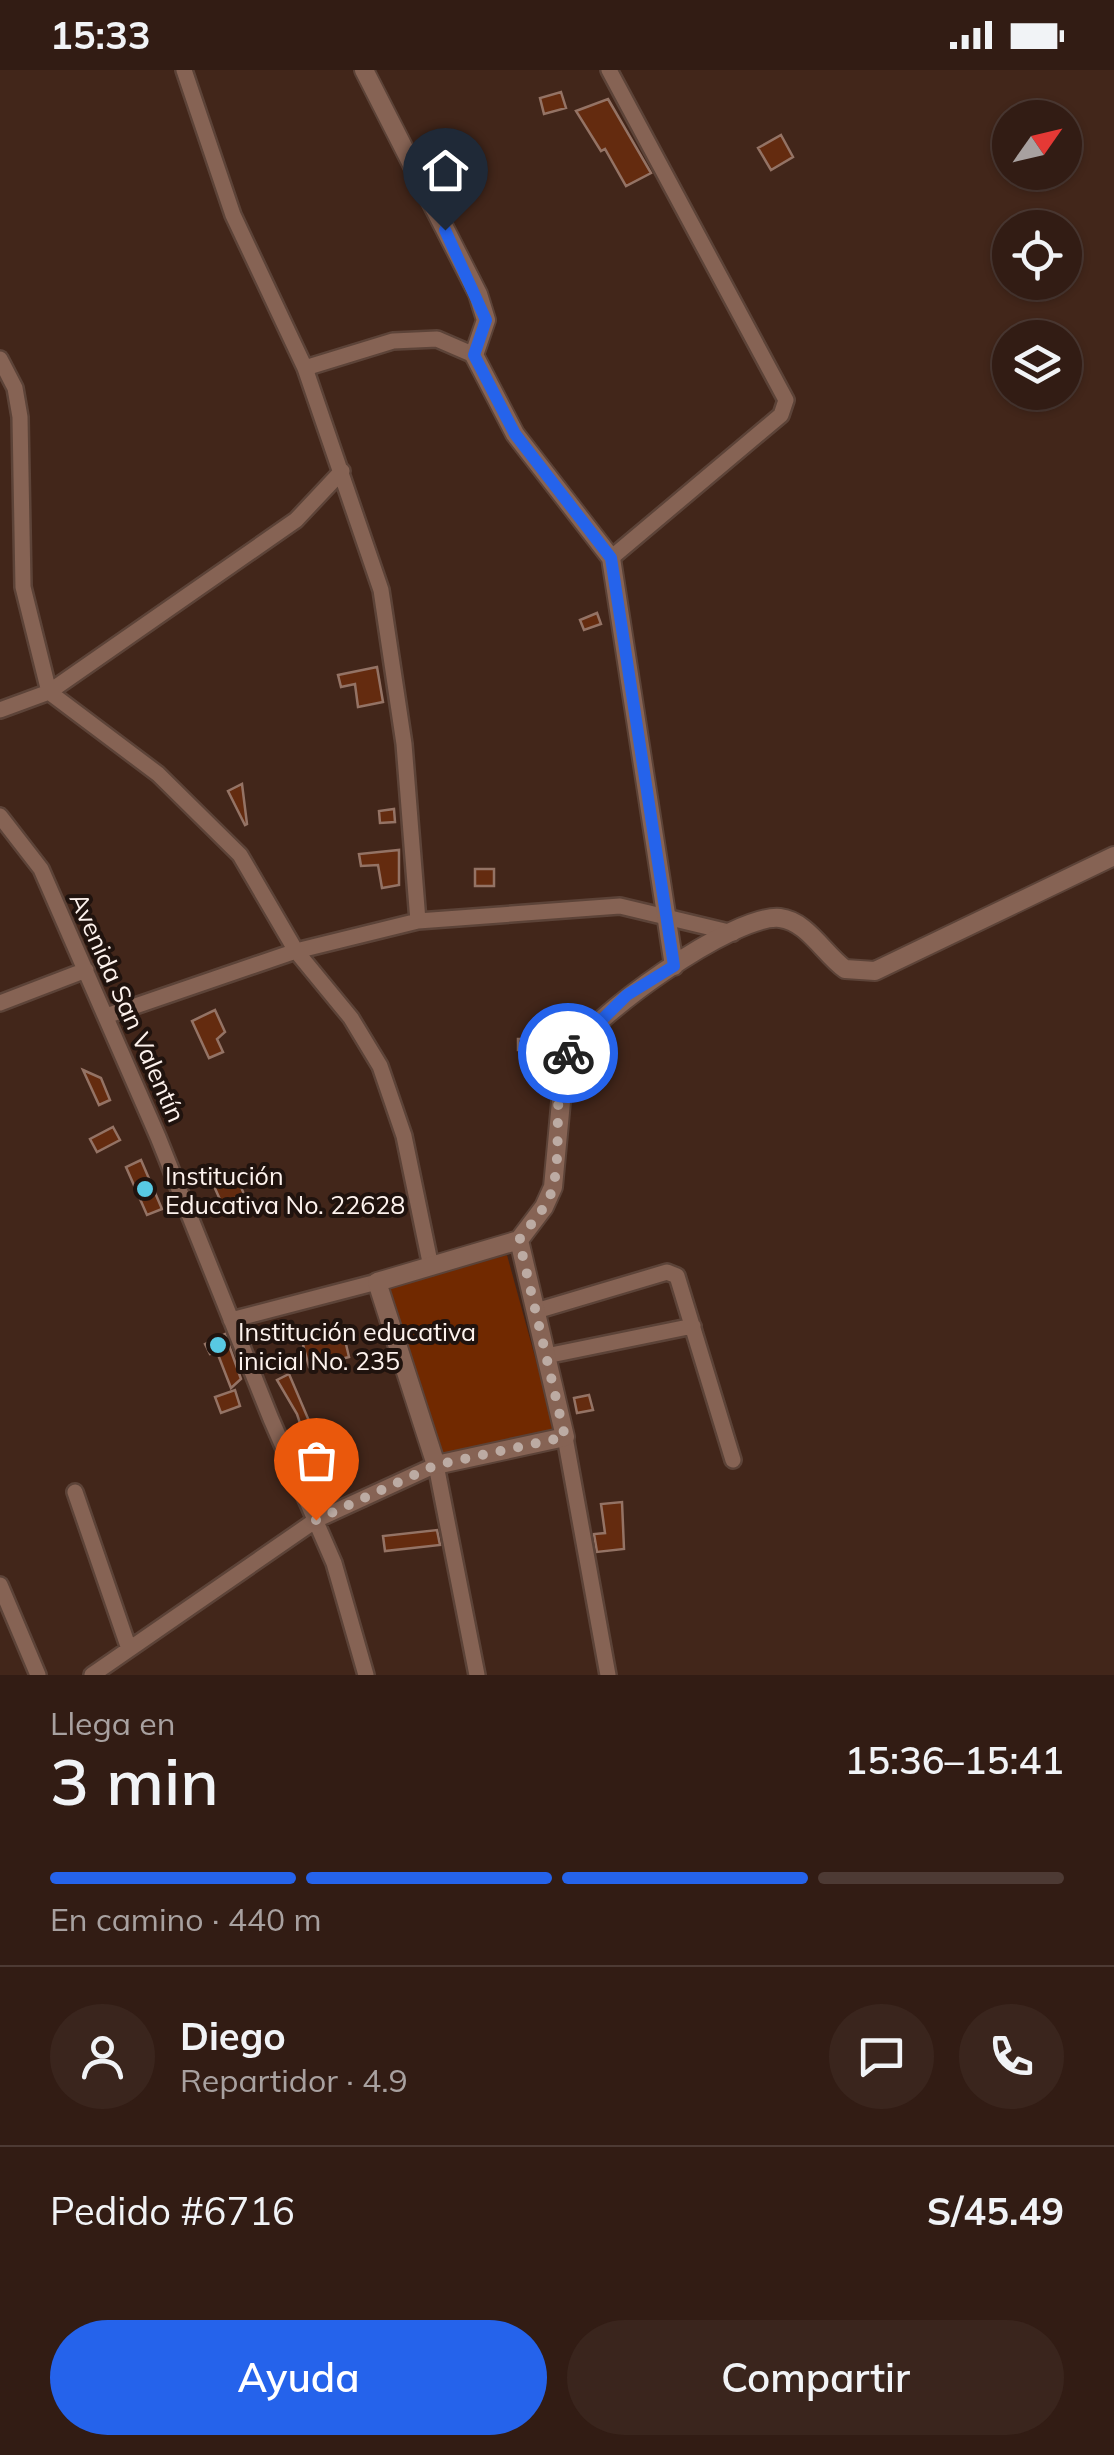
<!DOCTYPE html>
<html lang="es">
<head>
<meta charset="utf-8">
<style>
  :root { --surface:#321c14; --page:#3a251d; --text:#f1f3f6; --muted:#a8a1a0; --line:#4d3a34; --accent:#2563eb }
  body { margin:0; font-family:Mulish,sans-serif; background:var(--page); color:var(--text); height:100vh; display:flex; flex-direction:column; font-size:38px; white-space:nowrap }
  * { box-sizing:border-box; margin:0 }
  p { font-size:32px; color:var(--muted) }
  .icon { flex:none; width:55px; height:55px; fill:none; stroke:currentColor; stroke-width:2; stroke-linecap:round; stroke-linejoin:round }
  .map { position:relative; height:1605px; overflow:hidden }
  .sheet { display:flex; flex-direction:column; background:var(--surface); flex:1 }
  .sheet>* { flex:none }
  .needle { width:65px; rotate:56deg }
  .controls { position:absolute; left:992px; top:30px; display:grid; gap:20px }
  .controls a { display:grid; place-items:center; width:90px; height:90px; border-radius:50%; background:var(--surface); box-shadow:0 2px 8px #0004,0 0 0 2px var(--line); font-size:50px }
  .pin { position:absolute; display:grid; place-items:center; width:85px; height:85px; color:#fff; margin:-102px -42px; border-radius:50% 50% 50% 0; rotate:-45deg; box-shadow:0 0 10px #0007 }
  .pin .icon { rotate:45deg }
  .courier { position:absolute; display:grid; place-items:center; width:100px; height:100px; margin:-50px; border:8px solid #2563eb; border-radius:50%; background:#fff; color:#222; box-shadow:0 2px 12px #0007 }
  .headline em { font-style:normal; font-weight:600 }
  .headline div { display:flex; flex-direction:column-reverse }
  .headline { display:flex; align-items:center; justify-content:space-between; height:170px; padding:0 50px }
  h1 { font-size:65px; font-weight:600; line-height:75px }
  .bar { display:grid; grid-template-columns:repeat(4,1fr); gap:15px 10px; align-content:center; height:120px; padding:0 50px }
  .bar i { height:12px; border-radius:8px; background:var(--line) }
  .bar .on { background:var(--accent) }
  .bar p { grid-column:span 4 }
  .line { display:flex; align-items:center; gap:25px; padding:0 50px; border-top:2px solid var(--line) }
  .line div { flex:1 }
  .round { display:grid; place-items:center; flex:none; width:105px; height:105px; border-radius:52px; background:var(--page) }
  .button { display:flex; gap:20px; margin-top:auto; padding:20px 50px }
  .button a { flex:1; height:115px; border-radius:60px; background:var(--accent); color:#fff; font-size:40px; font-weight:600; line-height:115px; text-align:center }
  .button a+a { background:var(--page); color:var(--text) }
  .status { display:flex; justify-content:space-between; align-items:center; height:70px; padding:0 50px; background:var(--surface); direction:ltr }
  .status svg { height:28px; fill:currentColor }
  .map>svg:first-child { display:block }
</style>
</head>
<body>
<div class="status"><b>15:33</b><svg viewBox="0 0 49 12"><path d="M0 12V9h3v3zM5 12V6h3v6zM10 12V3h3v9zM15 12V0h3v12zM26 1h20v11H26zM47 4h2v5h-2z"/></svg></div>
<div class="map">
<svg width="1114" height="1605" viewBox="0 0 1114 1605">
  <rect width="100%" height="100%" fill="#42261a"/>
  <path fill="#712900" d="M507,1185L555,1360L441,1385L389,1219Z"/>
  <path fill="#642b0f" stroke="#947365" stroke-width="2.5" d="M561,22L566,38L544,44L540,28Z
    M608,29L651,103L626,116L605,79L601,81L576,41Z
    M781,65L793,87L771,100L758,78Z
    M597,543L601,554L584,560L580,550Z
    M377,597L383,632L358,637L355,614L341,617L338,605Z
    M242,714L247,754L245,755L228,721Z
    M394,739L395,752L380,753L379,741Z
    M399,780V815L382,818L378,795L361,796L359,784Z
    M475,799H494V816H475Z
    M215,940L225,962L217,969L223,982L209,988L192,951Z
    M518,969H553V979L518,980Z
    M83,1000L101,1008L110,1030L99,1035Z
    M113,1057L120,1070L97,1082L90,1069Z
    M141,1090L162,1139L147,1145L126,1097Z
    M236,1106L244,1124L222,1134L214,1116Z
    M342,1257L349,1287L309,1297L301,1267Z
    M225,1264L241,1309L231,1318L217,1282L210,1284L205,1274Z
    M289,1304L318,1372L337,1365L344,1386L314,1396L297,1344L277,1310Z
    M235,1320L240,1336L221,1343L215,1327Z
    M589,1325L593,1340L577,1343L574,1328Z
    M622,1432L624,1479L597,1482L594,1464L605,1463L601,1434Z
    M437,1460L440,1475L385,1481L383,1466Z"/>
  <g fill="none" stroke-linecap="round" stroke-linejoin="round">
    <g stroke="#5c4338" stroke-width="20">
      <path id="minor" d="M184,0L233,145L305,298L381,520L404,674L418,851
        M609,0L786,330L781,345L611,488
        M0,289L15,318L20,347L23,517L49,622L158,704L240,785L296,881L351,948L380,996L404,1066L431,1197
        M305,298L393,271L437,269L474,285
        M0,640L49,622L296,450L342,401
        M0,746L41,799L158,1067L271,1349L334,1493L366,1605
        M0,933L86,900
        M106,946L296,881L418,851L620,836L733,863
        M536,1241L667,1202L677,1206L733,1390
        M231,1250L377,1212
        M546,1286L693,1256
        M565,1367L608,1605
        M75,1422L128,1576
        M0,1515L38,1605
        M92,1605L316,1450L436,1395L477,1605"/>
    </g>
    <g stroke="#5c4338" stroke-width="22">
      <path id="tertiary" d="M364,0L478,224L486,250L474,285L515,364L611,488L674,896
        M519,1170L565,1367L436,1395L377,1212L519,1170L544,1137L553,1117L565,989C589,948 734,843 780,848C807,851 824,884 845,899L875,901L1114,786"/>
    </g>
    <use href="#minor" stroke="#866354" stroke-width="15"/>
    <use href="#tertiary" stroke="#866354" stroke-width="18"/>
  </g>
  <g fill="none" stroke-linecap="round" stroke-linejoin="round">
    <path stroke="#bcaba3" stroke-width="10" stroke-dasharray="0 18" d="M316,1450L436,1395L565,1367L519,1170C531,1153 548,1137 553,1117C563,1077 551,1019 568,983"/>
    <path stroke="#2563eb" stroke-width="12" d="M445,160L486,250L474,285L515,364L611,488L674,896L627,925L568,983"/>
  </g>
  <g fill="#58c9e3" stroke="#20130e" stroke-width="4">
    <circle cx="145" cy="1119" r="10"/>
    <circle cx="218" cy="1275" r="10"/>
  </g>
  <g text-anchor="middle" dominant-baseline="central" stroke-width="8" stroke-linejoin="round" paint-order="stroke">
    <g font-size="25" fill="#fdf2ed" stroke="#20130e">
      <text transform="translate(128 937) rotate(66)">Avenida San Valentín</text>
    </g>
    <g font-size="25" fill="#fdf2ed" stroke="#20130e" text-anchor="start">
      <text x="165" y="1105">Institución<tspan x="165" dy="29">Educativa No. 22628</tspan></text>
      <text x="238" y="1261">Institución educativa<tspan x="238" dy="29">inicial No. 235</tspan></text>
    </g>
  </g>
</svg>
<div class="controls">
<a><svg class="needle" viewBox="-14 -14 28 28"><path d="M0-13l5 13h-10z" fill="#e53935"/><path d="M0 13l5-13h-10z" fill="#a8a1a0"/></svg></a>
<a><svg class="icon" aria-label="locate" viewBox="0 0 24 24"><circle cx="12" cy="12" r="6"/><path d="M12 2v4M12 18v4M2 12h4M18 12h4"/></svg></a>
<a><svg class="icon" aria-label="layers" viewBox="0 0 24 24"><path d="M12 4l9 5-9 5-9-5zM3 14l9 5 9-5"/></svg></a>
</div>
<div class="pin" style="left:316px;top:1450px;background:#ea580c"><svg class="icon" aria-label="bag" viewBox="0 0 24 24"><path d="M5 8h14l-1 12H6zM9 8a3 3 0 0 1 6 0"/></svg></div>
<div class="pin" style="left:445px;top:160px;background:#1f2937"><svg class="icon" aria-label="home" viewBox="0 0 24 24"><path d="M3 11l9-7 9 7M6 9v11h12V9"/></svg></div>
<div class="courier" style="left:568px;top:983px"><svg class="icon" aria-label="bike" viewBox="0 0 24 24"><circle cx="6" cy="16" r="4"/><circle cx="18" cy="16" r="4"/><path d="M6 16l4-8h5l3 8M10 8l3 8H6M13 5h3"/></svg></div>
</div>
<section class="sheet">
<div class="headline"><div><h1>3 min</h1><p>Llega en</p></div><em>15:36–15:41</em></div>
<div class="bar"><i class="on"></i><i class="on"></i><i class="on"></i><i></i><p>En camino · 440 m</p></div>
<div class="line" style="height:180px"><a class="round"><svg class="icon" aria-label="person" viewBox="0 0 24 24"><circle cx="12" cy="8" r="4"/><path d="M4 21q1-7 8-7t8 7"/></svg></a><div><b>Diego</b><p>Repartidor · 4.9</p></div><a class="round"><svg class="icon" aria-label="chat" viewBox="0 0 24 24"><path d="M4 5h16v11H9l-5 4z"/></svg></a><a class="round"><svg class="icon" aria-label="phone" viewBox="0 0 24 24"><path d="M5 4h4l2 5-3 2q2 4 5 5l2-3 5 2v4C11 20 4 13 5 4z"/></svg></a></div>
<div class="line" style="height:130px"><div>Pedido #6716</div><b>S/45.49</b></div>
<div class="button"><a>Ayuda</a><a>Compartir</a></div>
</section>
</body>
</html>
